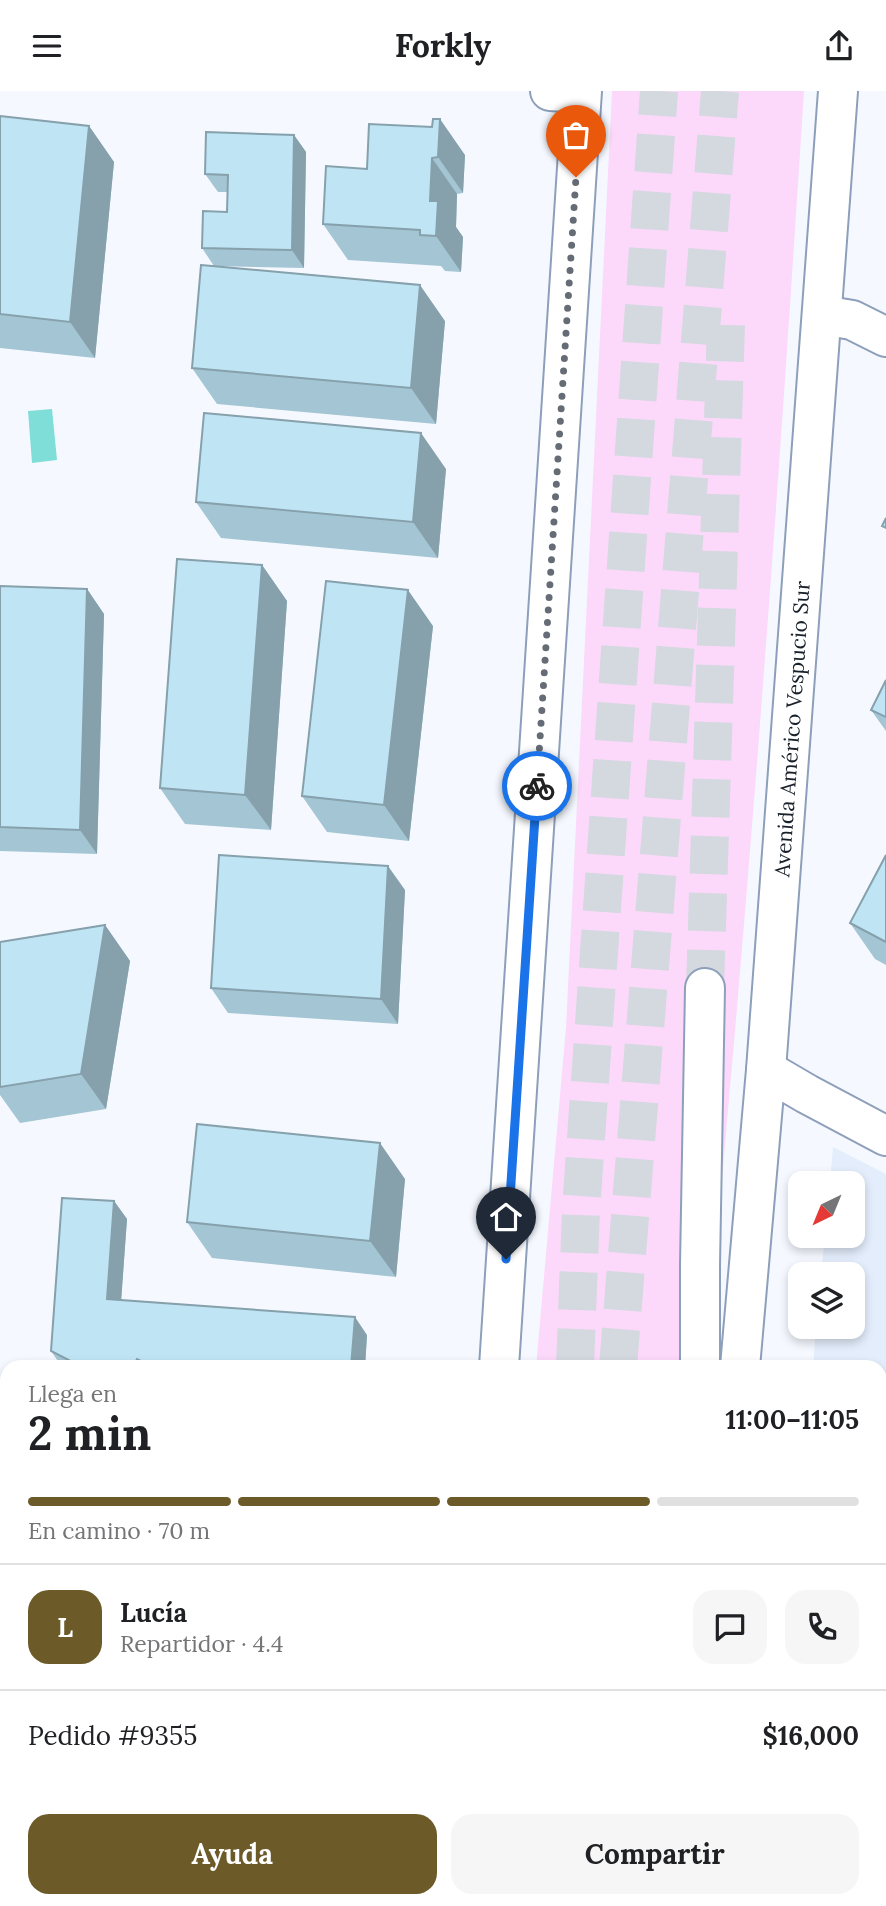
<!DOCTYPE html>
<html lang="es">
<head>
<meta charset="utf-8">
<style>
  :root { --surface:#fff; --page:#f6f6f6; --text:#202124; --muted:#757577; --line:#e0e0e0; --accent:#6c5b29 }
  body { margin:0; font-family:Lora,serif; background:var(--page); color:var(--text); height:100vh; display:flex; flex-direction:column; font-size:26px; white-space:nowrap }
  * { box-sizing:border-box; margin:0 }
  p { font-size:23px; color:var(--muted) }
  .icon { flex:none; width:38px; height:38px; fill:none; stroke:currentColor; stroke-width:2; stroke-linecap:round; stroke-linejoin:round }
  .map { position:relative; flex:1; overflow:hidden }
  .panel { position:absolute; left:0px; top:1269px; width:887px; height:548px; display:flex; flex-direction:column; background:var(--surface); border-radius:21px 21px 0 0; box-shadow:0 4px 10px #0003 }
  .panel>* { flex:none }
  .needle { width:46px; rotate:223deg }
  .tools { position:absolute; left:788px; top:1080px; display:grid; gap:14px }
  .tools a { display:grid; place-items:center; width:77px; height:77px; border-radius:14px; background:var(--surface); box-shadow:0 4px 10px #0003; font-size:35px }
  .pin { position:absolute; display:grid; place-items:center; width:60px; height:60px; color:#fff; margin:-72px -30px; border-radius:50% 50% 50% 0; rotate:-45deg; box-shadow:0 0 7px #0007 }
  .pin .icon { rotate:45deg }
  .courier { position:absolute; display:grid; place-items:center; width:70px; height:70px; margin:-35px; border:5px solid #1a73e8; border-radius:50%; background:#fff; color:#222; box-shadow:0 2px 9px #0007 }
  .summary em { font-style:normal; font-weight:700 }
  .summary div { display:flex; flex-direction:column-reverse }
  .summary { display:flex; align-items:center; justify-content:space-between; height:119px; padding:0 28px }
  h1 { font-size:46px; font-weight:700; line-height:52px }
  .bar { display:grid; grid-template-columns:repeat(4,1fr); gap:10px 7px; align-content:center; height:84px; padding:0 28px }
  .bar i { height:9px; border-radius:5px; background:var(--line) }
  .bar .active { background:var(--accent) }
  .bar p { grid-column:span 4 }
  .line { display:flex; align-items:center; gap:18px; padding:0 28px; border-top:2px solid var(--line) }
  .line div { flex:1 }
  .round { display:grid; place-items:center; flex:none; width:74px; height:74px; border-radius:21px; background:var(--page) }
  .primary-button { display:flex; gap:14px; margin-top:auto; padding:14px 28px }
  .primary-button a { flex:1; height:80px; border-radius:21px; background:var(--accent); color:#fff; font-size:28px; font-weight:700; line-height:80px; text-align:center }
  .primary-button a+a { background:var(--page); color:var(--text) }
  header { display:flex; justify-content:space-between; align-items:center; height:91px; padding:0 28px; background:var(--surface); font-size:32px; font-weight:700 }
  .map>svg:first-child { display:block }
</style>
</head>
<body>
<header><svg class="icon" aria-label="menu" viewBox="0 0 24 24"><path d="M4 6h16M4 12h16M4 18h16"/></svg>Forkly<svg class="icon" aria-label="share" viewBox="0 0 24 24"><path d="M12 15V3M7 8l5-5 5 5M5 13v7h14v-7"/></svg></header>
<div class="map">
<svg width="886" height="1815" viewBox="0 0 886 1815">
  <rect width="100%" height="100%" fill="#f5f9ff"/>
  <path fill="#e4edfc" d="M833,1056L886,1083V1790L880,1787V1276H813L816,1236H852V1183H821L825,1145L852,1144V1092H830Z"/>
  <path fill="#fcd9fb" d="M612,0H804C777,426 746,851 704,1276H536L566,936Z
    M484,1810H649L648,1815H483Z"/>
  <path fill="#80ded9" d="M52,318L57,369L32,372L28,320Z"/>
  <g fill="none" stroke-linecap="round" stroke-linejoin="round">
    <path stroke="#d4d8df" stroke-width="38" stroke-dasharray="38 19" stroke-linecap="butt" d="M705,897L726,234
      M575,1276L581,1119L659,0
      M618,1276L720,0
      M556,1815L557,1810"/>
    <g stroke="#8d9fba" stroke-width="28">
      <path id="service" d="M880,1665L886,1668
        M880,1707L886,1701
        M880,1750L886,1753
        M91,1815L99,1810
        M152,1815L154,1810"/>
    </g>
    <g stroke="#8d9fba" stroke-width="42">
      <path id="minor" d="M550,0L581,2
        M822,224L852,229L886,246
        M766,979L807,1003L886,1045"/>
    </g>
    <g stroke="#8d9fba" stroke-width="42">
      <path id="primary" d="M499,1276L582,0
        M740,1276L766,979L838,0
        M0,1398L7,1401
        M774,1810L785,1815
        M436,1815L437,1810
        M689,1815L690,1810"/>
    </g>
    <g stroke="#8d9fba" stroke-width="42">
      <path id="motorway" d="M700,1276V1174L705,897"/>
    </g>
    <use href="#service" stroke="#fff" stroke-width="24"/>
    <use href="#minor" stroke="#fff" stroke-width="38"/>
    <use href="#primary" stroke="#fff" stroke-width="38"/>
    <use href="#motorway" stroke="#fff" stroke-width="38"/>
  </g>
  <path fill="#a4c5d3" d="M0,25L89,35L114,71L95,267L0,257Z
    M369,33L465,64L463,102L457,103L456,136L463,146L461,181L445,180L441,175L348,169L323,133L367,78Z
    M294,44L306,61L304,177L214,175L202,157L227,121V101H218L205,83Z
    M445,230L436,333L217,313L192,277Z
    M446,378L438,467L221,447L196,411Z
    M262,474L287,510L271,739L185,733L160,697Z
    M0,495L87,498L104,523L97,763L0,760Z
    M433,535L409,750L327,741L302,705Z
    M886,589V640L871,619Z
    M886,764V874L875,868L850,832Z
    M405,799L398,933L228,922L211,897Z
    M105,834L130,870L106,1018L20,1032L0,1004V851Z
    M405,1088L396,1186L212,1167L187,1131Z
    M114,1110L127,1128L121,1209L367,1244L365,1276H62L51,1260Z
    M886,1334V1553L880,1550V1345Z
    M7,1547V1668L0,1664V1553Z
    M880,1552L886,1555V1617L880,1614Z
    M886,1751V1776L880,1769V1762Z"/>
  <path fill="#86a0ac" d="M440,28L465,64L463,102L438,66Z
    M89,35L114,71L95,267L70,231Z
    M294,44L306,61L304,177L292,159Z
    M432,67L457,103L456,136L463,146L461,181L436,145L430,110Z
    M420,194L445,230L436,333L411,297Z
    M421,342L446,378L438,467L413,431Z
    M262,474L287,510L271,739L245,704Z
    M87,498L104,523L97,763L80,739Z
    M408,499L433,535L409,750L384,714Z
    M388,775L405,799L398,933L381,908Z
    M105,834L130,870L106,1018L81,983Z
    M380,1052L405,1088L396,1186L370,1150Z
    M114,1110L127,1128L120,1226L107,1208Z
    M355,1226L367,1244L365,1276H351Z
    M137,1268L143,1276H133Z
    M293,1810H325L324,1815H292Z"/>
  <path fill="#bfe5f5" stroke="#86a0ac" stroke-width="2" d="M0,25L89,35L70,231L0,223Z
    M433,28H440L438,66L432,67L430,110H438L436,145L420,144V139L323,133L326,75L367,78L369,33L432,36Z
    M206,41L294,44L292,159L202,157L203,120L227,121L228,84L205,83Z
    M201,174L420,194L411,297L192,277Z
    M204,322L421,342L413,431L196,411Z
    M886,427V437L882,435Z
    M177,468L262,474L245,704L160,697Z
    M326,490L408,499L384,714L302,705Z
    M0,495L87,498L80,739L0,736Z
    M886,589V626L871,619Z
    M219,764L388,775L381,908L211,897Z
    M886,764V851L850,832Z
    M105,834L81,983L0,996V851Z
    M197,1033L380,1052L370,1150L187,1131Z
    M62,1107L114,1110L107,1208L355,1226L351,1276H153L137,1268L133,1276H82L51,1260Z
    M886,1334V1542L880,1539V1345Z
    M4,1546L7,1547V1646L0,1642V1553Z
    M880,1552L886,1555V1606L880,1603Z
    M886,1751V1770L880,1767V1762Z
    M199,1810H293L292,1815H198Z"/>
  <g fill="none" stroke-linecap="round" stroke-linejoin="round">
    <path stroke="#666c75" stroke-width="7" stroke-dasharray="0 12.6" d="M537,695L576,86"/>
    <path stroke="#1a73e8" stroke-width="9" d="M506,1168L537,695"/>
  </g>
  <g text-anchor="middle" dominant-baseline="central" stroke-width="7" stroke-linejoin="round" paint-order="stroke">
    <g font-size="21" fill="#19202a" stroke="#fff">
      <text transform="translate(792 638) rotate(-86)">Avenida Américo Vespucio Sur</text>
    </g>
  </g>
</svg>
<div class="tools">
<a><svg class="needle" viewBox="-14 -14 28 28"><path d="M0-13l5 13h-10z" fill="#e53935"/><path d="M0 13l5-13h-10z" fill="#757577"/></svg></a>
<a><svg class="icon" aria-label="layers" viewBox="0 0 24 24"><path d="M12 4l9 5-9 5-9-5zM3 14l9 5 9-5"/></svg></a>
</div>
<div class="pin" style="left:576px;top:86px;background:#ea580c"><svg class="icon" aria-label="bag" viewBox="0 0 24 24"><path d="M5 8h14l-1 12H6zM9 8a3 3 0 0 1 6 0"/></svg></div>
<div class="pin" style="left:506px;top:1168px;background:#1f2937"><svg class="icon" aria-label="home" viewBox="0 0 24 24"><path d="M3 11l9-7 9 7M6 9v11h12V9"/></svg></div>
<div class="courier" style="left:537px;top:695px"><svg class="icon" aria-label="bike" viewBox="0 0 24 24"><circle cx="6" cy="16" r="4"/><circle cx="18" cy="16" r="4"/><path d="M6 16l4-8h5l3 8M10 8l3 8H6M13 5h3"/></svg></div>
<section class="panel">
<div class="summary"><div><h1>2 min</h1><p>Llega en</p></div><em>11:00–11:05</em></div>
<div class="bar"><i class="active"></i><i class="active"></i><i class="active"></i><i></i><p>En camino · 70 m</p></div>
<div class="line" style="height:126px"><b class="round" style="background:var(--accent);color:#fff">L</b><div><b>Lucía</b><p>Repartidor · 4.4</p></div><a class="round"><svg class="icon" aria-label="chat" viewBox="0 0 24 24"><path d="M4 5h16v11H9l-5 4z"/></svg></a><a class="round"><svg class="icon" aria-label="phone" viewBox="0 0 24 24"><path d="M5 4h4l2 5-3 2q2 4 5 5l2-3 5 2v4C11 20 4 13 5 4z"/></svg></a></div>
<div class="line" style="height:91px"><div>Pedido #9355</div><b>$16,000</b></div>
<div class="primary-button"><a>Ayuda</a><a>Compartir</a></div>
</section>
</div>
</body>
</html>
